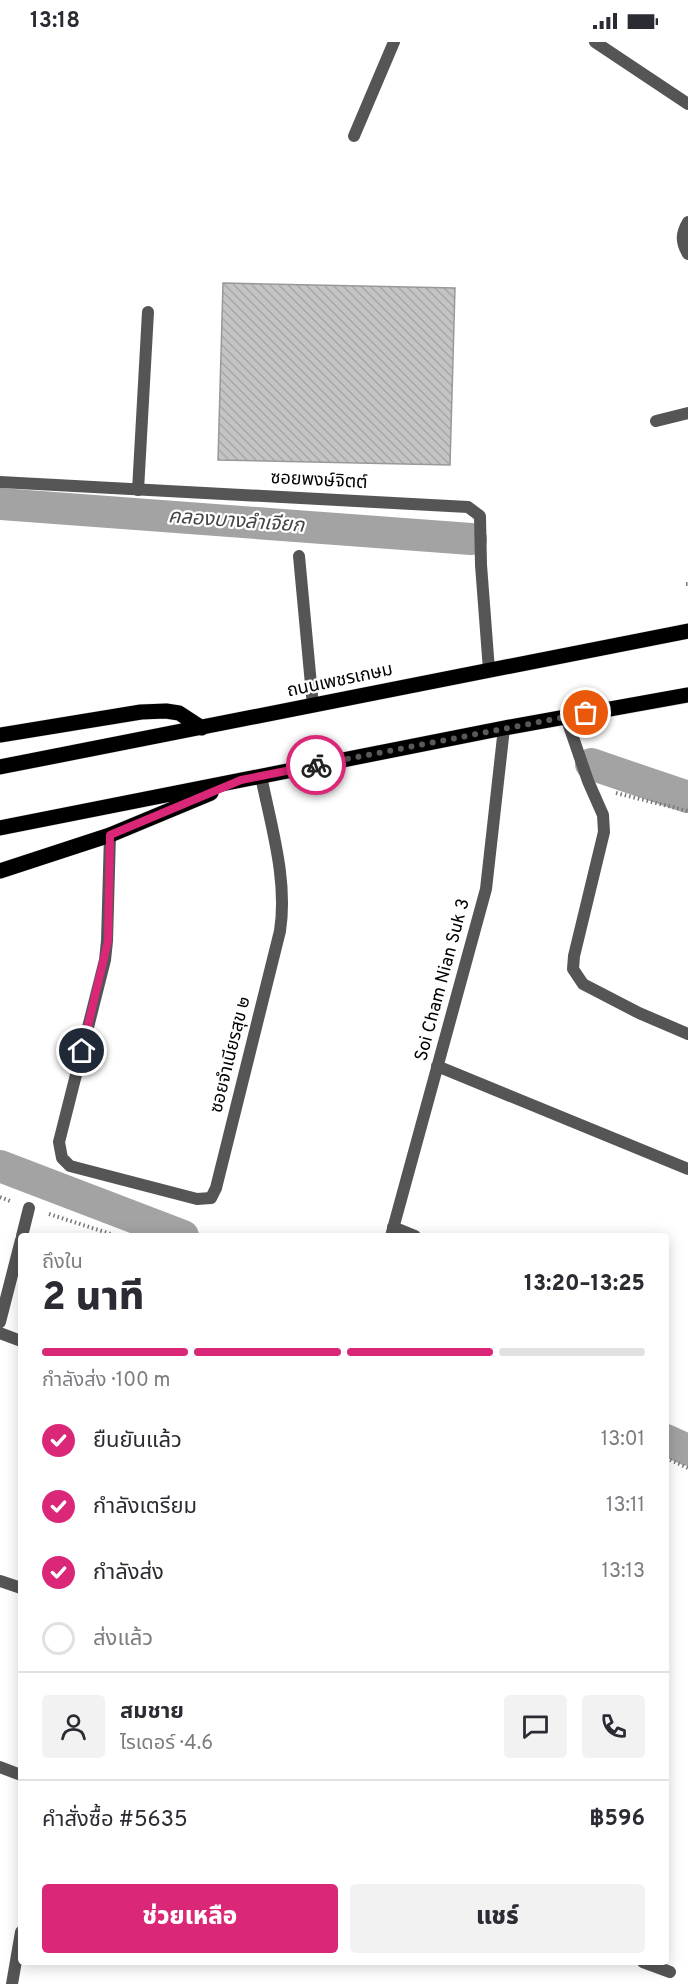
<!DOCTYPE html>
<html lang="th">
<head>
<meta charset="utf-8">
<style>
  :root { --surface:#fff; --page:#f2f2f3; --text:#2b2b33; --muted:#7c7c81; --line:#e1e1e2; --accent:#db2777 }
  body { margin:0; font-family:Overpass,"Noto Sans Thai",sans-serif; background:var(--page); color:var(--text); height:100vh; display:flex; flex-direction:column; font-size:22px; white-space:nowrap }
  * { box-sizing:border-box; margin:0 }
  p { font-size:20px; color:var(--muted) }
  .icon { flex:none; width:33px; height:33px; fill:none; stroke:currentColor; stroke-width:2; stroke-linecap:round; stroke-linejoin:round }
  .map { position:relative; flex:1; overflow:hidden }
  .drawer { position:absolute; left:18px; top:1191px; width:651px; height:732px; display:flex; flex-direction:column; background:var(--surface); border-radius:6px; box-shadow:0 3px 15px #0003 }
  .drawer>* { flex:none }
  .pin { position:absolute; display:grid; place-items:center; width:51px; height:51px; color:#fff; margin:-26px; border:3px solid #fff; border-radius:50%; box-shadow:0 2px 6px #0007 }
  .courier { position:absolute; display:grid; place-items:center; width:60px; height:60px; margin:-30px; border:4px solid #db2777; border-radius:50%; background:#fff; color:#222; box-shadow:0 2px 8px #0007 }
  .summary em { font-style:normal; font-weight:800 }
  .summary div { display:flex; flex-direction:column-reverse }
  .summary { display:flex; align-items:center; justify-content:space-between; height:102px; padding:0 24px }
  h1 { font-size:39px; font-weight:800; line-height:45px }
  .bar { display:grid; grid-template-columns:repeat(4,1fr); gap:9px 6px; align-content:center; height:72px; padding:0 24px }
  .bar i { height:8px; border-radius:4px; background:var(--line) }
  .bar .selected { background:var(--accent) }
  .bar p { grid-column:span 4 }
  .line { display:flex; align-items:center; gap:15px; padding:0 24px; border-top:2px solid var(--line) }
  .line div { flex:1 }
  .round { display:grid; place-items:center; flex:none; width:63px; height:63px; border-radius:6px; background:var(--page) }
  ol { padding:0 24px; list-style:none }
  li { display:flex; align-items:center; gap:18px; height:66px }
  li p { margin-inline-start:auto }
  li .icon { padding:6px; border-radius:50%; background:var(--accent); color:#fff; stroke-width:4 }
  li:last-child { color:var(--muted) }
  li i { width:33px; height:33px; border:3px solid var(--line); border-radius:50% }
  .action { display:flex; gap:12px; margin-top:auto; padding:12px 24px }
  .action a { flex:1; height:69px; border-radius:6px; background:var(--accent); color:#fff; font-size:24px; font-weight:800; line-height:69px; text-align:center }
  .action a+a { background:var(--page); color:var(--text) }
  .status { display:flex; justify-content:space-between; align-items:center; height:42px; padding:0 30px; background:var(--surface); direction:ltr }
  .status svg { height:16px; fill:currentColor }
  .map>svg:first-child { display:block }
</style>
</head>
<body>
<div class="status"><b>13:18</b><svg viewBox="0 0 49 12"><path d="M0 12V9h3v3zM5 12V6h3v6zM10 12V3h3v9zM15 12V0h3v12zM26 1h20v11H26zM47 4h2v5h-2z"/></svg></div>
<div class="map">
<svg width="688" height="1942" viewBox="0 0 688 1942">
  <defs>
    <pattern id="building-back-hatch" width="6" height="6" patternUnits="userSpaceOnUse" patternTransform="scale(1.5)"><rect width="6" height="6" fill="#c4c4c4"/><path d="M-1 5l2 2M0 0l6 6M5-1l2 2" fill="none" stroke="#a7a7a7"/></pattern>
  </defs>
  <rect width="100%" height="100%" fill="#fff"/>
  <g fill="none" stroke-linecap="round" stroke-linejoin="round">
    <path stroke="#a3a3a3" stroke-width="32" d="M0,462L471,497
      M591,722L688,755
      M0,1124L183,1194
      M666,1398L688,1408"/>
  </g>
  <path fill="url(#building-back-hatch)" stroke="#999" stroke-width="1.5" d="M223,241L455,246L450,423L218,418Z"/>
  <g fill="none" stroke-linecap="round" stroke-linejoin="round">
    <g stroke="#dbdbdb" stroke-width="16">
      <path id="primary" d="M0,693L141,670L166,669L179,671L202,686
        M0,725L688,589
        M0,786L504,686L688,653
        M0,829L110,793L211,751"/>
    </g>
    <path stroke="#777" stroke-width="4" stroke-dasharray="1.5 3" stroke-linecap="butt" d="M686,542H688
      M616,751L688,769
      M0,1155L10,1159
      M49,1172L117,1194
      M666,1416L688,1426"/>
    <path stroke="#555" stroke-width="12" d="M138,448L148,270"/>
    <path stroke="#555" stroke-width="12" d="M595,0L688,62
      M354,94L394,0
      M688,180C681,192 681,200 688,212
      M656,379L688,371
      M0,440L468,465L480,474L481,523L489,628
      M299,514L313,664
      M566,675L588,739L603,773L604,790L574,914L573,927L583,942L639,971L688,992
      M110,793L107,899L105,918L59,1100L62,1116L70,1124L197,1157L211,1156L216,1146L280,889C288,838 271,784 261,734
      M437,1024L688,1127
      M393,1185L415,1194
      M22,1194L29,1166
      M391,1194L486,847L504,686
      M0,1280L21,1198
      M0,1291L21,1299
      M0,1539L21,1546
      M0,1725L21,1733
      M643,1920L670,1930
      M12,1942L21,1890"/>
    <use href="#primary" stroke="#000" stroke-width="15"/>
  </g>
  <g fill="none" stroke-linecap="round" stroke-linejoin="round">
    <path stroke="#595959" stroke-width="6" stroke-dasharray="0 10.8" d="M316,723L586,671"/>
    <path stroke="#db2777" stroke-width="8" d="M82,1009L108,899L110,793L241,738L316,723"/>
  </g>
  <g text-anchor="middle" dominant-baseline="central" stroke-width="4.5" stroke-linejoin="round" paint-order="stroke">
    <g font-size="18" fill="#000" stroke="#fff">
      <text transform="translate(319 439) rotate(3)">ซอยพงษ์จิตต์</text>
      <text transform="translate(340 639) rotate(-12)">ถนนเพชรเกษม</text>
      <text transform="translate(443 938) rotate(-75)">Soi Cham Nian Suk 3</text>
      <text transform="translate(231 1013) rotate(-76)">ซอยจำเนียรสุข ๒</text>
    </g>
    <g font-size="20" font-style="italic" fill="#444" stroke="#fff">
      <text transform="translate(236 480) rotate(4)">คลองบางลำเจียก</text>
    </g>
  </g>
</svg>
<div class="pin" style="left:586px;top:671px;background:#ea580c"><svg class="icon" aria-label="bag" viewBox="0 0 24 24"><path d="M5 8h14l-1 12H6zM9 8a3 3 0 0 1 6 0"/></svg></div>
<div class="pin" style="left:82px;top:1009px;background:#1f2937"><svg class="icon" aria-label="home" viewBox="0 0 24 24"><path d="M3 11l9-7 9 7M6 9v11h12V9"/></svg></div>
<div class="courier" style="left:316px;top:723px"><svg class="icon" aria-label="bike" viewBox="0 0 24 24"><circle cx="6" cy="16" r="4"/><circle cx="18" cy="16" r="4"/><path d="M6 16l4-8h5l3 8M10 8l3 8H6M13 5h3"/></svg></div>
<section class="drawer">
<div class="summary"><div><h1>2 นาที</h1><p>ถึงใน</p></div><em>13:20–13:25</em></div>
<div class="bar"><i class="selected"></i><i class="selected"></i><i class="selected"></i><i></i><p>กำลังส่ง · 100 m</p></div>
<ol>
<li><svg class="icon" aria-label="check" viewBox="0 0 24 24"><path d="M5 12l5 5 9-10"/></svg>ยืนยันแล้ว<p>13:01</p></li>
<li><svg class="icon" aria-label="check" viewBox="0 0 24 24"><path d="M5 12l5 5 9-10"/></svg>กำลังเตรียม<p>13:11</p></li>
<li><svg class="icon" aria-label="check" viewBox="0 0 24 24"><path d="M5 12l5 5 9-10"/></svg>กำลังส่ง<p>13:13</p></li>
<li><i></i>ส่งแล้ว</li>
</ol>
<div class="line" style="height:108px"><a class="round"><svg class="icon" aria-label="person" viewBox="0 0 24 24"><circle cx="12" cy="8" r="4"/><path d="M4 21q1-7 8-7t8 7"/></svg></a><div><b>สมชาย</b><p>ไรเดอร์ · 4.6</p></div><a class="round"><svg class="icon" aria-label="chat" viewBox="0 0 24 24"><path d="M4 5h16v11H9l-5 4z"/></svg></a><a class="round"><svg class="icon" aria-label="phone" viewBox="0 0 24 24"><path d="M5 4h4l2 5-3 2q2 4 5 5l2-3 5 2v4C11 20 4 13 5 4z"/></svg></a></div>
<div class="line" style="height:78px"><div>คำสั่งซื้อ #5635</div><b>฿596</b></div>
<div class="action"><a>ช่วยเหลือ</a><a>แชร์</a></div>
</section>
</div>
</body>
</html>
